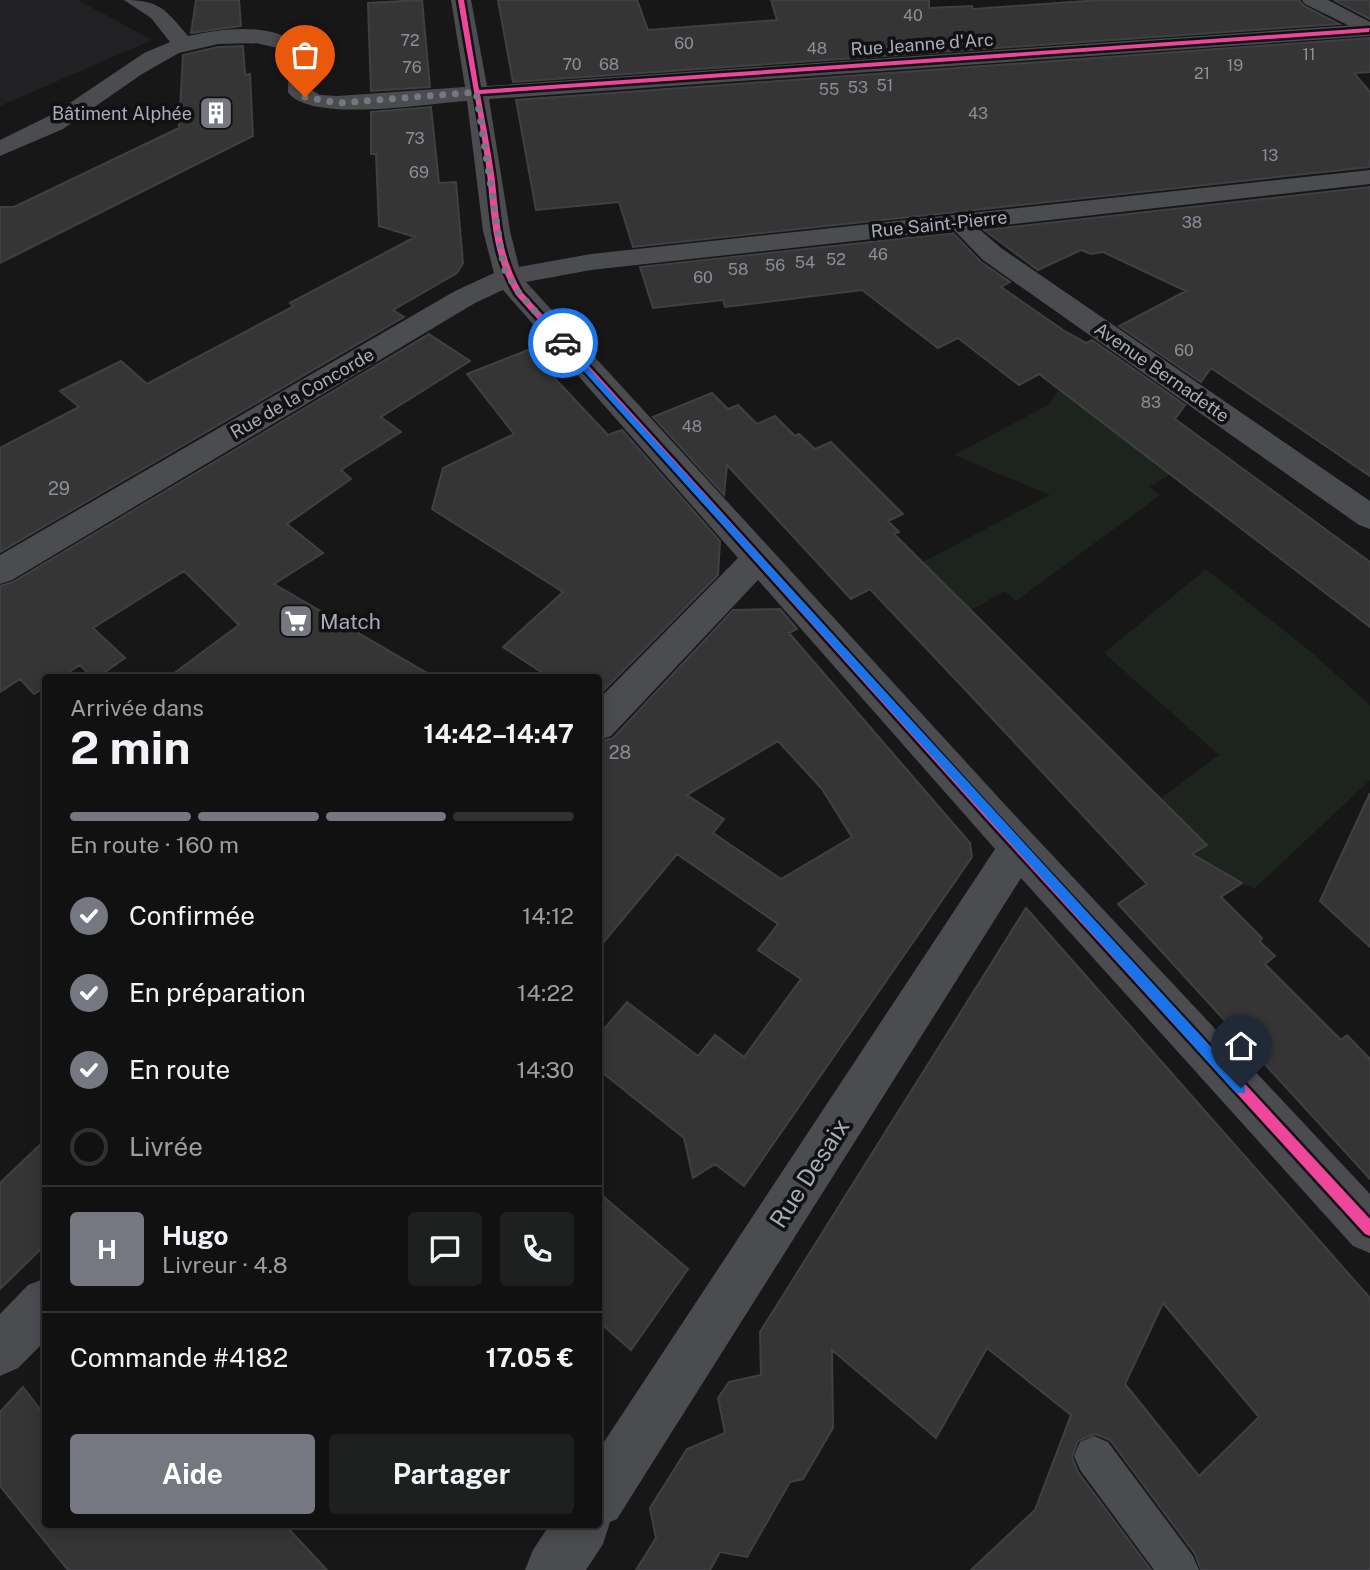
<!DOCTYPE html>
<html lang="fr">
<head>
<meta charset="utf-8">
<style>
  :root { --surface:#111; --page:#1e1f1f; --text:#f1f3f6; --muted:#9c9d9f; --line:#303131; --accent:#757880 }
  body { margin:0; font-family:"Public Sans",sans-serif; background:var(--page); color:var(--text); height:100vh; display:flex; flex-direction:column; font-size:26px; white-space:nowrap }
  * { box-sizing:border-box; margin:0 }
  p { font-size:23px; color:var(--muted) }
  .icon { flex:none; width:38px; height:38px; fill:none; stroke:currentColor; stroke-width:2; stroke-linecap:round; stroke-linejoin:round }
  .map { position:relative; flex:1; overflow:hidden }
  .sheet { position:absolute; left:42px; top:674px; width:560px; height:854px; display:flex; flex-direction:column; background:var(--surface); border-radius:7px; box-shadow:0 4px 18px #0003,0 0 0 2px var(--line) }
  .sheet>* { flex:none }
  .pin { position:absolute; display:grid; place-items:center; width:60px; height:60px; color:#fff; margin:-72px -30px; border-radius:50% 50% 50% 0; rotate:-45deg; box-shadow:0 0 7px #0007 }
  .pin .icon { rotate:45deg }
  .courier { position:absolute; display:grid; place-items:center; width:70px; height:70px; margin:-35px; border:5px solid #1a73e8; border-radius:50%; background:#fff; color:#222; box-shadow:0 2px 9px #0007 }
  .head em { font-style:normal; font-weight:700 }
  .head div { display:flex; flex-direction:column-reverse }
  .head { display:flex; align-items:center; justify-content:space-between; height:119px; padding:0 28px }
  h1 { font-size:46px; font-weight:700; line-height:52px }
  .bar { display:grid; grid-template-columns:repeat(4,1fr); gap:10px 7px; align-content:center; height:84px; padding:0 28px }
  .bar i { height:9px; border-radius:5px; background:var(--line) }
  .bar .on { background:var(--accent) }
  .bar p { grid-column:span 4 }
  .line { display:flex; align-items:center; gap:18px; padding:0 28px; border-top:2px solid var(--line) }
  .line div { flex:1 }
  .round { display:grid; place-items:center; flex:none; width:74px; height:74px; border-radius:7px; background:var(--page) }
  ol { padding:0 28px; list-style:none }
  li { display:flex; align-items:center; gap:21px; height:77px }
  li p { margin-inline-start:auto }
  li .icon { padding:7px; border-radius:50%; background:var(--accent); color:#fff; stroke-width:4 }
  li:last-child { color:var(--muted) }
  li i { width:38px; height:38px; border:4px solid var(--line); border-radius:50% }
  .cta { display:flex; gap:14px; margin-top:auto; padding:14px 28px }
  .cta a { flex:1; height:80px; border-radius:7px; background:var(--accent); color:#fff; font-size:28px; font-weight:700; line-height:80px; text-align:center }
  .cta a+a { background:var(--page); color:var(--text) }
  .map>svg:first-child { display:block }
</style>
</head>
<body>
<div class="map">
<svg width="1370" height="1570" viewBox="0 0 1370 1570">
  <rect width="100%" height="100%" fill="#171717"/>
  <path fill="#212123" d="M0,0H78L152,40L0,106Z"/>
  <path fill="#1d241e" d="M1060,389L1172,473L1150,487L1160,495L1016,601L1005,591L971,610L923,562L1050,495L954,455L1048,405Z
    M1206,569L1311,652L1370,705V780L1254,889L1192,854L1206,844L1160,799L1219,755L1104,653Z"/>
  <path fill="#353536" stroke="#3f4043" stroke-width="2" fill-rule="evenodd" d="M196,0H239L241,26L191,33Z
    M422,0L430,87L371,91L368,3Z
    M498,0H637L648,30L777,20L771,0H929V8L972,6L973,9L1100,0H1299L1304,6L1339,24L513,82Z
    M1334,0H1370V19Z
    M1370,38V72L1354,73L1370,92V167L633,247L619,202L536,210L516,100Z
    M243,46L245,75L250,74L253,136L0,263V207H14L179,128L183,55L218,47Z
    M431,107L439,183L456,182L463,263L457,273L393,310L404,317L0,552V448L79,407L60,391L121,361L147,384L294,306L290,303L415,237L379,226L376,154H371V112Z
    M1370,187V476L1211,368L1201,382L1119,326L1186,291L1103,252L1091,254L1081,250L1038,270L984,230Z
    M953,233L981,262L1010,282L1001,287L1066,332L1086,343L1092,340L1185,405L1175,419L1370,562V627L1039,374L1019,385L958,338L938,348L862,290L725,307L723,300L653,308L640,267Z
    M429,334L470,361L381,417L401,432L341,470L351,479L287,524L323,553L274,584L434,677H169L239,625L184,571L93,628L125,658L98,677H92L80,665L61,677H46V687L34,694L20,679L0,692V586L13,582Z
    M528,350L608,435L622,430L720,541L718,575L598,696V677H549L503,647L563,592L432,509L443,468L514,434L467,374Z
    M712,393L728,409L738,405L757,424L775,416L795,436L799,434L815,449L831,442L903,514L888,521L899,532L894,534L1207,845L1192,854L1242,883L1221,897L1262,938L1260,942L1275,956L1265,964L1341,1040L1347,1035L1370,1059V1179L1118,904L1147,884L959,683L870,589L851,599L727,465L724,495L653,417Z
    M780,609L797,629L789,633L970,843L972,857L744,1186L715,1164L693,1178L684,1138L598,1069V1036L627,1002L698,1056L715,1035L744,1057L801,979L758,950L778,924L677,854L598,949V742L613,738L733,610ZM778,741L822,789L852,837L781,879L713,833L724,819L687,795Z
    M1370,793V947L1320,901Z
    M1026,908L1370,1298V1570H1201L1195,1554L1110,1440L1095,1434L1078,1441L1072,1457L1078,1472L1151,1570H971L1035,1510L1071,1415L987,1348L936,1438L832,1350L833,1428L803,1479L790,1482L747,1557L720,1552L710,1570H636L656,1538L650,1508L687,1449L725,1433L718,1398L729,1382L761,1375L760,1332ZM1163,1303L1259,1417L1199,1476L1125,1384Z
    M46,1139V1244L0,1289V1183Z
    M598,1192L688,1269L631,1350L598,1321Z
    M23,1387L46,1417V1524H284L327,1570H68L0,1486V1412Z"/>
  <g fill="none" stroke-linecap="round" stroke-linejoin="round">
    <path fill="#4b4c50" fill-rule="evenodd" d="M1094,1436L1108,1442L1193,1556L1199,1570H1154L1080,1470L1074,1456L1080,1442Z"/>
    <path fill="#4b4c50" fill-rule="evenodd" d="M124,0C160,0 166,10 188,36C228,27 285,20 311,58L310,89L320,95L338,96L465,87L451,0H471L487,86L1370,24L1369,36L489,99L510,231L519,267L591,254L1370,170V184L978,228L1001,248L1370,501V529L1359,525L983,260L954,230L591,270L526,282L1009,809L1370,1194V1253L1353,1246L1021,878L617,1519L610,1522L603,1544L586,1570H525L533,1550L550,1524H598V1451L995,849L758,580L611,736L598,740V700L738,558L503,290L475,303L12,580L0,584V555L455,291L494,273L483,231L467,101C429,103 310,124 288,92L289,58L277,48L256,43L218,44L179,53L142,74L63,129L0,156V140L55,113L144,53L170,42L151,18Z
      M46,1278V1340L18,1368L0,1376V1314L28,1285Z"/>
    <path fill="#4b4c50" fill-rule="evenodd" d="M1302,0H1328L1370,22V36L1305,4Z"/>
    <g stroke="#111113" stroke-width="5">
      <path id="cycleway" d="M458,0H464L479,90L1370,28L1369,32L480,94C485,122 491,151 495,181C499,220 501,257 522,292L999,818L1370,1219V1236L1365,1234L991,824L516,295C490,253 492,211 486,165C478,109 467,55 458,0Z"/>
    </g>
    <use href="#cycleway" fill="#ed469a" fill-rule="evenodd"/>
  </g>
  <path fill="#1a73e8" d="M563,340L1245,1084V1093H1236L560,345Z"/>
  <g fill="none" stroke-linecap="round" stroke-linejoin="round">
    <path stroke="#757880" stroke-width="7" stroke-dasharray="0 12.6" d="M305,97L338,103L476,92L504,269L519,293L563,343"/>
  </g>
  <defs>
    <g id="building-square" transform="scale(1.75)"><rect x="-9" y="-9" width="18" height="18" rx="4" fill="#757880" stroke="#111113"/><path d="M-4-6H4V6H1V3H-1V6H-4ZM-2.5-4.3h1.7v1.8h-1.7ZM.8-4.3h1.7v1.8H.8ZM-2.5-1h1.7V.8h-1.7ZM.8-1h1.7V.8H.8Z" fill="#fff"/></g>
    <g id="supermarket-square" transform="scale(1.75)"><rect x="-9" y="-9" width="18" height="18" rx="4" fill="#757880" stroke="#111113"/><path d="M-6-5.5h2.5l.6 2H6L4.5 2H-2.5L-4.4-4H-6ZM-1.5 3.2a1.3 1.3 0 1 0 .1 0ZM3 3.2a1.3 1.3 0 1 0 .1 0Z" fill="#fff"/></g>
  </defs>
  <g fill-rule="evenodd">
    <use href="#building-square" x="216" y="113"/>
    <use href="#supermarket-square" x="296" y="621"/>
  </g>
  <g text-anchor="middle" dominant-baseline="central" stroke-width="7" stroke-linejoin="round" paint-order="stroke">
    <g font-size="16" fill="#8b8f98">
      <text x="913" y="15">40</text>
      <text x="410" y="40">72</text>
      <text x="684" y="43">60</text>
      <text x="817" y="48">48</text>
      <text x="1309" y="54">11</text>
      <text x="572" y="64">70</text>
      <text x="609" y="64">68</text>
      <text x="1235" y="65">19</text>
      <text x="412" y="67">76</text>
      <text x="1202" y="73">21</text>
      <text x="885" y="85">51</text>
      <text x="858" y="87">53</text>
      <text x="829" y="89">55</text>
      <text x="978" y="113">43</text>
      <text x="415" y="138">73</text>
      <text x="1270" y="155">13</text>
      <text x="419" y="172">69</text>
      <text x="1192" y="222">38</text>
      <text x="878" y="254">46</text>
      <text x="836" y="259">52</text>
      <text x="805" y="262">54</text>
      <text x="775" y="265">56</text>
      <text x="738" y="269">58</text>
      <text x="703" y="277">60</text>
      <text x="1184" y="350">60</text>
      <text x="1151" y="402">83</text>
      <text x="692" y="426">48</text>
    </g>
    <g font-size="18" fill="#a8adb8" stroke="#111113">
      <text transform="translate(922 44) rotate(-4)">Rue Jeanne d'Arc</text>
      <text transform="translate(939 224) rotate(-6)">Rue Saint-Pierre</text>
      <text transform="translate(1162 372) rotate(35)">Avenue Bernadette</text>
      <text transform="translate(302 393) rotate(-30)">Rue de la Concorde</text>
    </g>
    <g font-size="18" fill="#a8adb8" stroke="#111113" text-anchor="end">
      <text x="192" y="113">Bâtiment Alphée</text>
    </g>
    <g font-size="18" fill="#8b8f98">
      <text x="59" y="488">29</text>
      <text x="620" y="752">28</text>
    </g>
    <g font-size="21" fill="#a8adb8" stroke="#111113" text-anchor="start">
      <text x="320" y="621">Match</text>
    </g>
    <g font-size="24" fill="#a8adb8" stroke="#111113">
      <text transform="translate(809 1173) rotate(-57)">Rue Desaix</text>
    </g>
  </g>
</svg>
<div class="pin" style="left:305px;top:97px;background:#ea580c"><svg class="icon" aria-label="bag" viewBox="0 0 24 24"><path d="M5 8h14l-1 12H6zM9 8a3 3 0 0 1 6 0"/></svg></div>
<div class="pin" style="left:1241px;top:1088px;background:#1f2937"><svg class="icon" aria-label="home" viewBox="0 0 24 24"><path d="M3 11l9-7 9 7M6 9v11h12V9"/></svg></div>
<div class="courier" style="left:563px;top:343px"><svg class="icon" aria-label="car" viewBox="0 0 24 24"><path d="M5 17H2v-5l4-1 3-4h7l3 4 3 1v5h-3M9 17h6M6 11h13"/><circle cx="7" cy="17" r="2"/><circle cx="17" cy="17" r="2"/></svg></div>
<section class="sheet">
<div class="head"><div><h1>2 min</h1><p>Arrivée dans</p></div><em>14:42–14:47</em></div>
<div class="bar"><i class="on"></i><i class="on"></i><i class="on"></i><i></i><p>En route · 160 m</p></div>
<ol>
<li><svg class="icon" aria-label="check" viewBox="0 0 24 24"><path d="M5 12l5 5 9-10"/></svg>Confirmée<p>14:12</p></li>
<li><svg class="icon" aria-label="check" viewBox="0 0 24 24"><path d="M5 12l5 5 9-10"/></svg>En préparation<p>14:22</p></li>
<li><svg class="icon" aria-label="check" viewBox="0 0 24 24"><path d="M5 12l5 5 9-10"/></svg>En route<p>14:30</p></li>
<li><i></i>Livrée</li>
</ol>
<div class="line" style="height:126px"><b class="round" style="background:var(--accent);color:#fff">H</b><div><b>Hugo</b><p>Livreur · 4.8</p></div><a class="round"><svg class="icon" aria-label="chat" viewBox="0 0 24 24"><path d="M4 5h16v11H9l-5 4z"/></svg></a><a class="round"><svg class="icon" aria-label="phone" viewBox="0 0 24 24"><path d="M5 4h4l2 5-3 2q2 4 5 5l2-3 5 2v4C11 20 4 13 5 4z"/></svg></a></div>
<div class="line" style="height:91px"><div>Commande #4182</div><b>17.05 €</b></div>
<div class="cta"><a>Aide</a><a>Partager</a></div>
</section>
</div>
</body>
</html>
